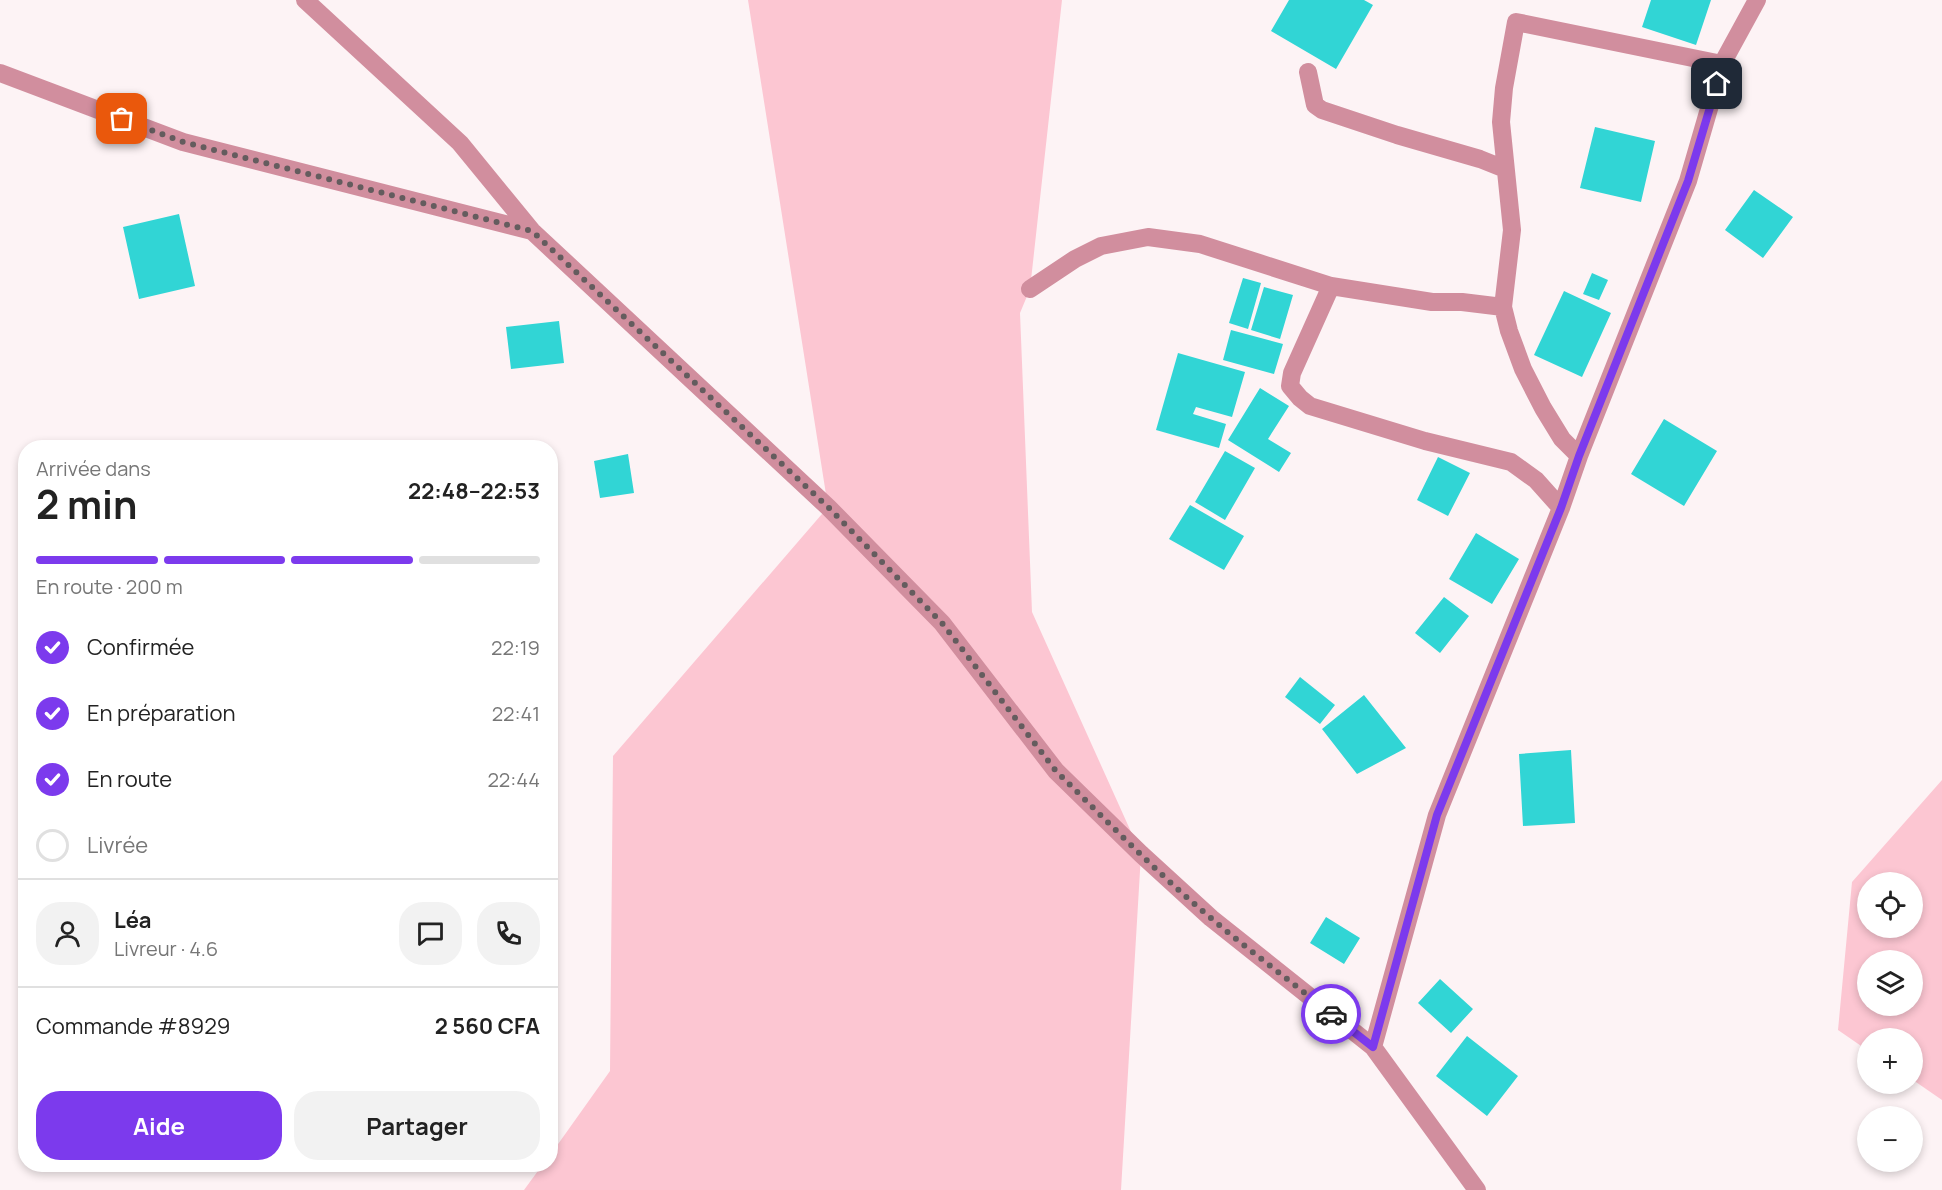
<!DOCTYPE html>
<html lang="fr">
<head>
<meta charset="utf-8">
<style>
  :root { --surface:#fff; --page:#f2f2f2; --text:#222; --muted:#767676; --line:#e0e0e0; --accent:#7c3aed }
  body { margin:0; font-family:Manrope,sans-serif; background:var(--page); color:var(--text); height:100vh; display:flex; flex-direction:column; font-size:22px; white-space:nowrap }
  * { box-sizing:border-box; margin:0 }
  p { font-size:20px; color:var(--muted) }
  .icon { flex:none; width:33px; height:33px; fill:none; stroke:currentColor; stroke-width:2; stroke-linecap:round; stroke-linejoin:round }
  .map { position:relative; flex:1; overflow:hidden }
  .panel { position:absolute; left:18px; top:440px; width:540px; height:732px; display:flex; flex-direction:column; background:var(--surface); border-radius:24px; box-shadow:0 3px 9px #0003 }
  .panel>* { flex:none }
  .fabs { position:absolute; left:1857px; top:872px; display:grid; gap:12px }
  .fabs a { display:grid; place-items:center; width:66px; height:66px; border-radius:50%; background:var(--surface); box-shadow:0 3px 9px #0003; font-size:30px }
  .pin { position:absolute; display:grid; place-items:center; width:51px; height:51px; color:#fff; margin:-26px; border-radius:12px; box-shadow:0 3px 9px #0006 }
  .courier { position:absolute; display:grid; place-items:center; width:60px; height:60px; margin:-30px; border:4px solid #7c3aed; border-radius:50%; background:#fff; color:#222; box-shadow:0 2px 8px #0007 }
  .overview em { font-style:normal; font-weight:700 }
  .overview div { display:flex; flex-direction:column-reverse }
  .overview { display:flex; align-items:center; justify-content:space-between; height:102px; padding:0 18px }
  h1 { font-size:39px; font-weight:700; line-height:45px }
  .bar { display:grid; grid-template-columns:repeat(4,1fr); gap:9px 6px; align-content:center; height:72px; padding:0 18px }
  .bar i { height:8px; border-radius:4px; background:var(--line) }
  .bar .on { background:var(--accent) }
  .bar p { grid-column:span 4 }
  .line { display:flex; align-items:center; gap:15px; padding:0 18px; border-top:2px solid var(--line) }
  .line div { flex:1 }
  .round { display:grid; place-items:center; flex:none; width:63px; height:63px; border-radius:24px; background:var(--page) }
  ol { padding:0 18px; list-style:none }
  li { display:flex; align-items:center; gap:18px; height:66px }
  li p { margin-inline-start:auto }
  li .icon { padding:6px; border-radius:50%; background:var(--accent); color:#fff; stroke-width:4 }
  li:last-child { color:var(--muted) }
  li i { width:33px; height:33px; border:3px solid var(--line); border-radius:50% }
  .button { display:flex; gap:12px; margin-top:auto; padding:12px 18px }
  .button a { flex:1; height:69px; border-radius:24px; background:var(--accent); color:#fff; font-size:24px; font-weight:700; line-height:69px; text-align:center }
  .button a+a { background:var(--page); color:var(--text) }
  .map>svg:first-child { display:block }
</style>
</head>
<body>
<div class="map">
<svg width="1942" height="1190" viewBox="0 0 1942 1190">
  <rect width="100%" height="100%" fill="#fdf3f5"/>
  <path fill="#fcc6d2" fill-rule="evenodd" d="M748,0H1062L1030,289L1020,313L1032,612L1141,854L1121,1190H524L543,1164H550L551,1154L610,1071L613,756L828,507Z
    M1942,780V1100L1913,1080L1912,1038H1868L1867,1050L1838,1030L1852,882ZM1868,882H1912V927H1868ZM1868,960H1912V1005H1868Z"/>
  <path fill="#31d5d5" d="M1289,0H1364L1373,5L1336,69L1271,31Z
    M1651,0H1711L1696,45L1642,27Z
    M1595,127L1655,141L1641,202L1580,188Z
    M1754,190L1793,217L1763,258L1725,230Z
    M179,214L195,286L139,299L123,227Z
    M1592,273L1608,280L1599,300L1583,294Z
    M1243,278L1261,283L1248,329L1229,323Z
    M1264,287L1293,295L1280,339L1251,330Z
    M1564,291L1611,313L1582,377L1534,355Z
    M559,321L564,363L511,369L506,327Z
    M1231,330L1283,344L1274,374L1223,360Z
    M1178,353L1245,372L1232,417L1196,407L1193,414L1226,424L1219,448L1156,430Z
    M1260,388L1289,406L1268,439L1291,453L1279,472L1228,440Z
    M1664,419L1717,451L1684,506L1631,474Z
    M1225,451L1255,468L1225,520L1195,502Z
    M628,454L634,493L600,498L594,461Z
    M1438,457L1470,473L1448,516L1417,500Z
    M1190,505L1244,536L1224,570L1169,539Z
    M1476,533L1519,559L1492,604L1449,579Z
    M1444,597L1469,616L1440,653L1415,633Z
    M1300,677L1335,705L1320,724L1285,697Z
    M1364,695L1406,748L1357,774L1322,729Z
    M1571,750L1575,823L1523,826L1519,754Z
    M1326,917L1360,938L1344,964L1310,943Z
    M1440,979L1473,1009L1451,1033L1418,1003Z
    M1467,1036L1518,1076L1487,1116L1436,1076Z"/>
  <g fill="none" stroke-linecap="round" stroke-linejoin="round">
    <path stroke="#d18e9e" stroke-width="18" d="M305,0L460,143L532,231L828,507L942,623L1056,771L1141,854L1211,918L1373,1047L1477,1190
      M1308,72L1315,105L1322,110L1397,135L1480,159L1505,169
      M0,73L183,142L532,231
      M1331,286L1292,373L1290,386L1300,398L1310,406L1425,441L1511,462L1536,480L1561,508
      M1030,289L1075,259L1101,246L1148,237L1200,244L1331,286L1432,302H1462L1503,307
      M1579,456L1562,439L1543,408L1523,369L1509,331L1503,307L1512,230L1501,122L1504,88L1516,22L1722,64
      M1373,1047L1437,815L1561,508L1579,456L1688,181L1722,64L1757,0"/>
  </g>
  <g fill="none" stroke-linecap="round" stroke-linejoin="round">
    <path stroke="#645c5e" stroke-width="6" stroke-dasharray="0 10.8" d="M122,119L183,142L532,231L828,507L942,623L1056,771C1107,821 1157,873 1212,919C1251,952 1292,982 1331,1014"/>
    <path stroke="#7c3aed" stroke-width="8" d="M1331,1014L1373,1047L1437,815L1561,508L1579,456L1688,181L1717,84"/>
  </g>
</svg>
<div class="fabs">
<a><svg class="icon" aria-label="locate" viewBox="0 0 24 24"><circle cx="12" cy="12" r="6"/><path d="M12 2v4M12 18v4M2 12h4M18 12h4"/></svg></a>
<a><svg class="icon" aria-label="layers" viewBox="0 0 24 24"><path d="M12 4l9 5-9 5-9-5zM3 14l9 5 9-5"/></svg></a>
<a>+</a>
<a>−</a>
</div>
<div class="pin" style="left:122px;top:119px;background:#ea580c"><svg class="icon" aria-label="bag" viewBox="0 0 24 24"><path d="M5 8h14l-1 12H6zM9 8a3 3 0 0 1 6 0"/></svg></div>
<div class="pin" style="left:1717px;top:84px;background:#1f2937"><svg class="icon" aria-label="home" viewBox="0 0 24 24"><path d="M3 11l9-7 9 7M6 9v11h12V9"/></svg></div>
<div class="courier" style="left:1331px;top:1014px"><svg class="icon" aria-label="car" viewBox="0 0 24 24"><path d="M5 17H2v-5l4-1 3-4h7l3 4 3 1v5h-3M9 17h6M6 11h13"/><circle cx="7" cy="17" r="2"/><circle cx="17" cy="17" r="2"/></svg></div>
<section class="panel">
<div class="overview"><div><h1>2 min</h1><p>Arrivée dans</p></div><em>22:48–22:53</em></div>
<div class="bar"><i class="on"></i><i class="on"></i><i class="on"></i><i></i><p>En route · 200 m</p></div>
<ol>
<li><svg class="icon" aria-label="check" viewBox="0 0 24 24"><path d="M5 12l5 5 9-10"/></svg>Confirmée<p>22:19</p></li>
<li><svg class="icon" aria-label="check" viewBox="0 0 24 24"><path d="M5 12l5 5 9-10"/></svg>En préparation<p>22:41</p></li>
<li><svg class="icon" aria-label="check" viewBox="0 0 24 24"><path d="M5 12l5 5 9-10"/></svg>En route<p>22:44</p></li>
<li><i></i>Livrée</li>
</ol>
<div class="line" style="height:108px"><a class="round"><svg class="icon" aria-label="person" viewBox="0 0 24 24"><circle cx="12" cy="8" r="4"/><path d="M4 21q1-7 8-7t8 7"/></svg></a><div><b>Léa</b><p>Livreur · 4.6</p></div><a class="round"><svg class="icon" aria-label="chat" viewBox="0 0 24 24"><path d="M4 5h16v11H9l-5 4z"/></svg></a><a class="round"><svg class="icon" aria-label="phone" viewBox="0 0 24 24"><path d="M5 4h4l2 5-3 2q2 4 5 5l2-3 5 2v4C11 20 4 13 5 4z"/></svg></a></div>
<div class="line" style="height:78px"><div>Commande #8929</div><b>2 560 CFA</b></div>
<div class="button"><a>Aide</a><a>Partager</a></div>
</section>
</div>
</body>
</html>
